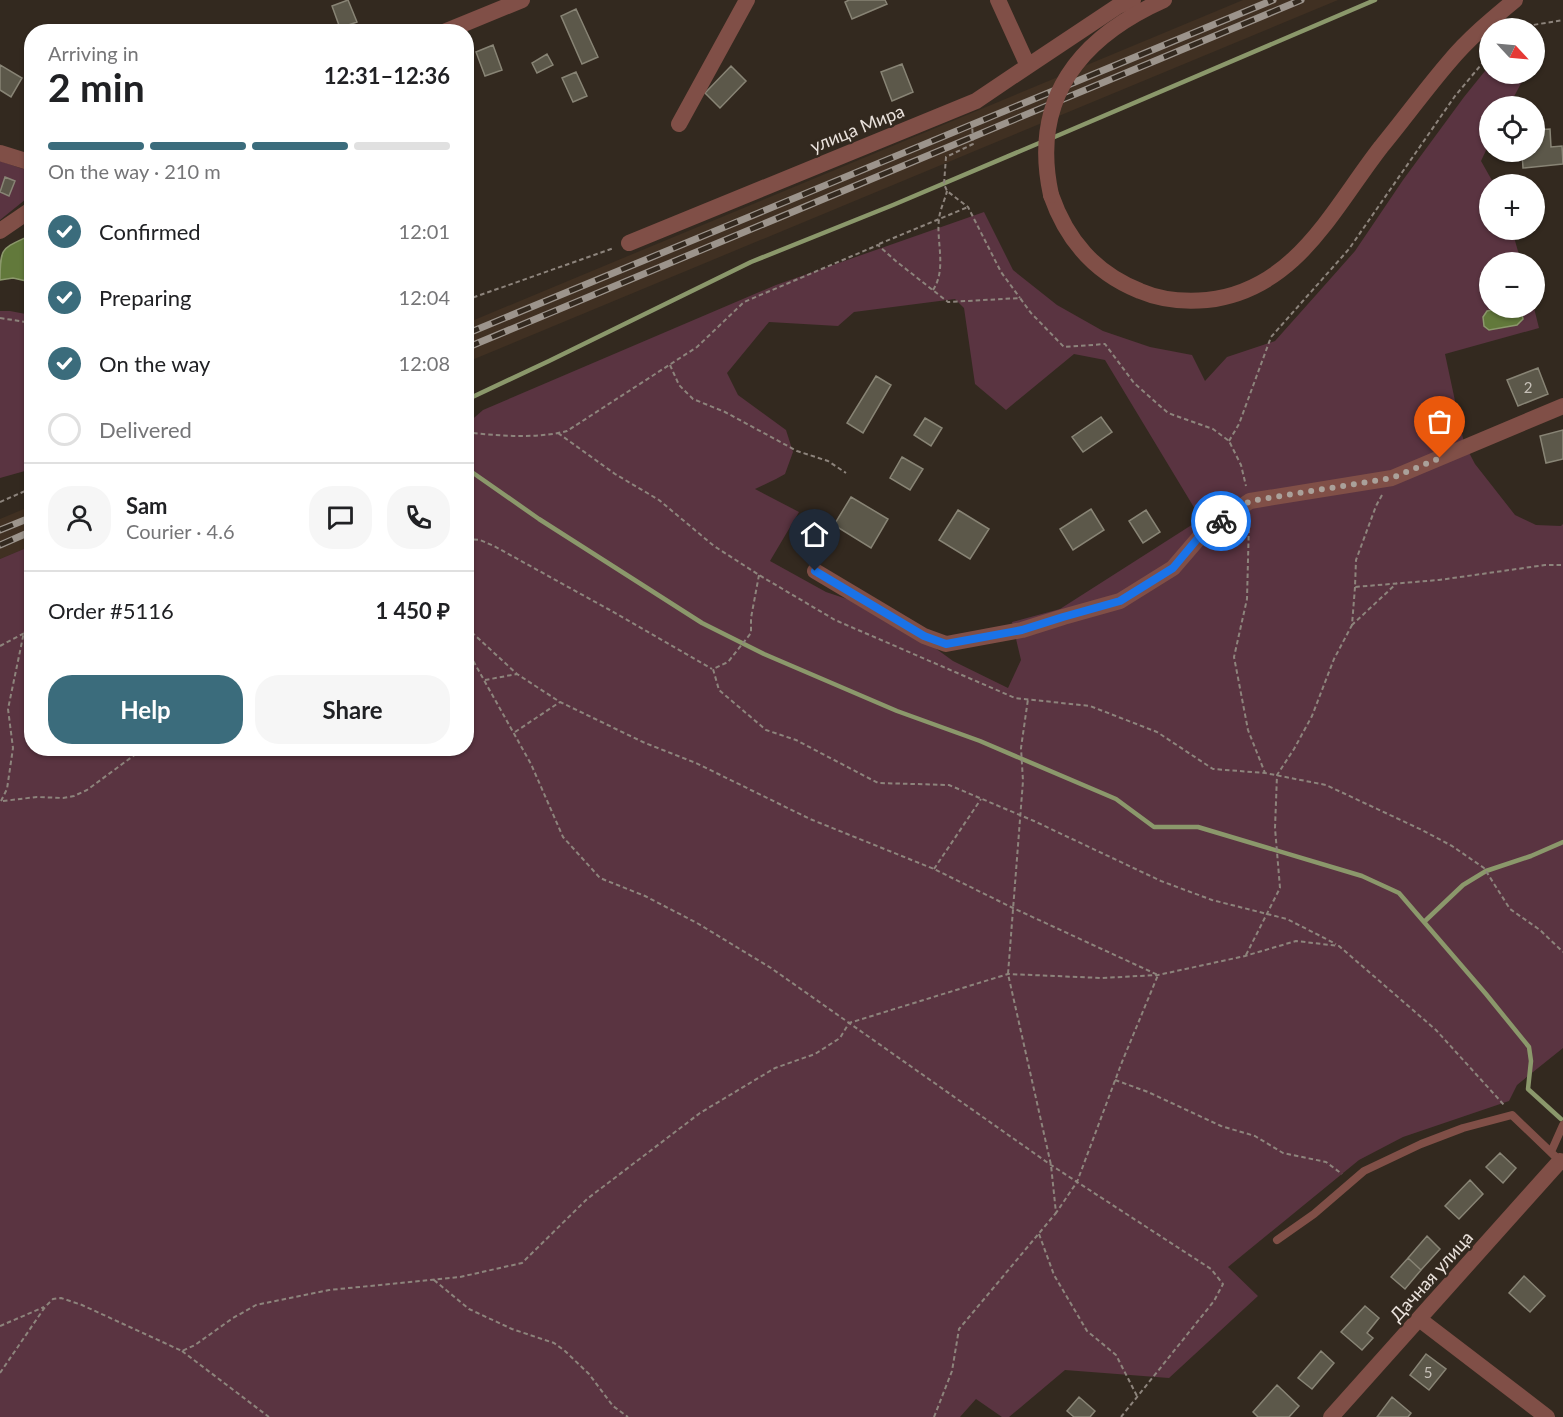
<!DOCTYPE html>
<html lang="en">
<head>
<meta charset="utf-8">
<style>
  :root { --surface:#fff; --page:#f6f6f6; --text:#202124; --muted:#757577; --line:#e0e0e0; --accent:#3b6c7c }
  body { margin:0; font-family:Lato,sans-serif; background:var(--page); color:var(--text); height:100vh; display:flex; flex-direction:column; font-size:22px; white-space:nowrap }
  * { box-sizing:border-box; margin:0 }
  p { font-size:20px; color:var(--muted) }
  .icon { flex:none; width:33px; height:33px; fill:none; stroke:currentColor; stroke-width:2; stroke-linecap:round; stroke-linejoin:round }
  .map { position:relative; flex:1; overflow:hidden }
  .sheet { position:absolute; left:24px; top:24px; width:450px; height:732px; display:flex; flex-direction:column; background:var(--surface); border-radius:24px; box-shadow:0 2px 4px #0004 }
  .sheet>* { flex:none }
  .needle { width:39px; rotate:116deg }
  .tools { position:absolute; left:1479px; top:18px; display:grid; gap:12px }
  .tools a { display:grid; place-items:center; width:66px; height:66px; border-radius:50%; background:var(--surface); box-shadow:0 2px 4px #0004; font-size:30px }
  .pin { position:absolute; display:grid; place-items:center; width:51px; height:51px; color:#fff; margin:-62px -26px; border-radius:50% 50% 50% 0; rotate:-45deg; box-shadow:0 0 6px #0007 }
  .pin .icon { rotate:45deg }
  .courier { position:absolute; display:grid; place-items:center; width:60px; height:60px; margin:-30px; border:4px solid #1a73e8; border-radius:50%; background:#fff; color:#222; box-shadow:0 2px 8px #0007 }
  .headline em { font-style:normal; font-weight:700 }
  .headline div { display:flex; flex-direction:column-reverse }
  .headline { display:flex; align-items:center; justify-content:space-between; height:102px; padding:0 24px }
  h1 { font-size:39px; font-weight:700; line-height:45px }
  .bar { display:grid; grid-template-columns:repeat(4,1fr); gap:9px 6px; align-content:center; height:72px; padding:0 24px }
  .bar i { height:8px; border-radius:4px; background:var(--line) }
  .bar .active { background:var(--accent) }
  .bar p { grid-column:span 4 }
  .line { display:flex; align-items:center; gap:15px; padding:0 24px; border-top:2px solid var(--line) }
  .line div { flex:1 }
  .round { display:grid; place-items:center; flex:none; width:63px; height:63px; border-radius:24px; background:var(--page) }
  ol { padding:0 24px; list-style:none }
  li { display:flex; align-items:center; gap:18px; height:66px }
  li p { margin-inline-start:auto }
  li .icon { padding:6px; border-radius:50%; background:var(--accent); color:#fff; stroke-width:4 }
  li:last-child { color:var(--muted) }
  li i { width:33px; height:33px; border:3px solid var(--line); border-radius:50% }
  .action { display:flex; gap:12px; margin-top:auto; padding:12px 24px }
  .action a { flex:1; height:69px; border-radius:24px; background:var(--accent); color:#fff; font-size:24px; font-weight:700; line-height:69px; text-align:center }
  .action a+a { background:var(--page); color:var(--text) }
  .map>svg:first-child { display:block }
</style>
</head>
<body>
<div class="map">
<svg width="1563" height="1417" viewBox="0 0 1563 1417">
  <rect width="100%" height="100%" fill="#33291f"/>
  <path fill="#403022" d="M1243,0H1338L467,362V323Z
    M31,506V546L0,559V519Z"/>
  <path fill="#5a3441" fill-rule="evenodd" d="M1489,66L1490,74H1526L1509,106H1490L1489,144L1481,161L1494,184H1490V230H1512L1521,262H1490V308H1503L1487,311L1489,330L1517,325L1521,310L1517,308H1534L1539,328L1445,354L1464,443L1475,464L1515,515L1536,525L1561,526L1563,524V1048L1517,1085L1509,1101L1403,1137L1359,1160L1228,1267L1258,1296L1169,1378L1065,1370L1009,1417H1002L976,1399L960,1417H0V559L31,546L32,748H466L467,424L483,410L776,285L984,212L1013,270L1057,305L1103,331L1150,347L1192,355L1205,381L1227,357L1275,341L1316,295L1355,251L1403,180L1464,97ZM955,299L964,308L975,384L1006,410L1074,354L1105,360L1201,519L1060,609L1012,622L1021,660L1008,688L953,661L920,637L865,605L826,592L770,561L799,512L755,489L776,479L785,474L793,452L786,430L738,395L727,373L769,322L838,326L854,312Z
    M0,161L32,172L31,195L0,220Z
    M0,311H10L31,315L32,469L0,478Z"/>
  <path fill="#62793b" stroke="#8b986b" stroke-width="1.5" d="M31,235V282L13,278L0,280C0,246 2,249 31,235Z
    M1503,308H1517L1521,309L1523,319L1517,325L1489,330L1484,326L1483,317L1487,311Z"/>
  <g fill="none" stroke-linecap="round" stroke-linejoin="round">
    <path stroke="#8b986b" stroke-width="4.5" d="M1052,138L1375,0
      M466,400L549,361L751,262L893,205L1044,141
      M466,468L539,519L702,623L764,654L897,711L980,741L1116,799L1154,827H1198L1362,876L1399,893L1486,994L1529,1047L1531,1061L1528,1089L1561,1119
      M1424,922L1463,885L1486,871L1531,856L1563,842"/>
  </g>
  <path fill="#5c584a" stroke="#888475" stroke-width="1.5" d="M348,0L357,22L340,28L332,6Z
    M849,0H885L887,4L852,19L845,2Z
    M576,9L598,57L582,64L561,16Z
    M493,45L502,70L485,76L476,52Z
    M547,54L553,65L537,73L532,63Z
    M902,64L913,92L892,101L881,72Z
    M0,65L22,78L11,97L0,90Z
    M731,66L746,81L720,108L705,93Z
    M576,72L587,96L573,102L562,78Z
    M1550,129L1551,147L1562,146L1563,164L1523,168L1522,152H1534V130Z
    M5,177L15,181L9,196L0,192Z
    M1538,368L1548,394L1518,406L1507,380Z
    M876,376L891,385L863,433L847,423Z
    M1101,417L1112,432L1083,452L1072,437Z
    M925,418L942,428L931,446L914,435Z
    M1563,430V459L1546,463L1540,436Z
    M902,457L923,469L910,490L890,478Z
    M851,497L888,519L871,548L834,525Z
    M1091,509L1104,530L1073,550L1060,529Z
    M958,510L989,529L970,559L939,540Z
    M1146,510L1160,532L1143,543L1129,521Z
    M1500,1153L1516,1168L1503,1183L1486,1167Z
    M1470,1180L1483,1194L1459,1219L1445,1206Z
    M1427,1236L1440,1249L1421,1270L1408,1258Z
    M1408,1258L1421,1270L1405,1289L1391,1277Z
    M1524,1276L1545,1296L1530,1312L1509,1293Z
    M1365,1306L1379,1318L1367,1333L1373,1338L1362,1350L1341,1332Z
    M1321,1351L1334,1363L1312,1389L1298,1378Z
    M1426,1354L1446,1369L1429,1390L1410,1375Z
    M1277,1385L1299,1406L1289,1417H1258L1253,1412Z
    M1079,1397L1095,1411L1090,1417H1074L1067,1411Z
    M1392,1397L1411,1413L1408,1417H1377Z"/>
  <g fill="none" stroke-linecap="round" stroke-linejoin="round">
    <path stroke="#8d847c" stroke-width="2" stroke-dasharray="4.5 3" stroke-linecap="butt" d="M1527,28L1533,25L1563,20
      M972,121L973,144L946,157L944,184L947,191L968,207L1001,272L1020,298
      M879,244L968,207
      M933,290C947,269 936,241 939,219C940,209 945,200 947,191
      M466,300L614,248
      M0,318L32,323
      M670,365L679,385L693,399L725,412L797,451L828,461L846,473
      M466,432C497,436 537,439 567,431L697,347L744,302L878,245L897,262L948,302L1020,298L1031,313L1064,347L1105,344L1134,383L1168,413L1213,429L1229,441L1241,465L1246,486
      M558,433L615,474L659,500L714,546L759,575L835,620L1015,698L1090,706L1157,732L1213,769L1265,773L1326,785L1422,830L1452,846L1484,868L1510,909L1540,930L1563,952
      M1229,441L1239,424L1271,337L1349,249L1455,96L1490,54
      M1382,495L1376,506L1356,560L1355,587L1439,580L1545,565H1563
      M0,502L32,488
      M1249,521L1247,599L1234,657L1248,730L1265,773
      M466,539L480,540L494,546L608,609L712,669
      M759,575L751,618V633L728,662L713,669L719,690L766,730L796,740L878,783L949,785L1034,821L1161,881L1212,900L1287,919L1336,944
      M1355,587L1352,625L1397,583
      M466,627L517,674L560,702L645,743L696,763L810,819L934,869L1013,908L1158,975L1122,1062L1077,1182L1056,1213
      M0,646L32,629
      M466,648L531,764L563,837L600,878L645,896L697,923L771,968L1051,1165L1211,1269L1223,1284L1214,1301L1121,1417
      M485,680L517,674
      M515,732L560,702
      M1,801L7,789L13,748L8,709L24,632
      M3,801L37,797L63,798L74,796L87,790L144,748
      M934,869L981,799
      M1246,955L1280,888L1275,828L1277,775L1294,749L1312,716L1334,659L1352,625
      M1115,1080L1148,1092L1221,1126L1255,1136L1283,1153L1326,1162L1342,1174
      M1039,1234L1054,1275L1087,1331L1116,1355L1137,1396
      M434,1280L469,1309L512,1329L554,1343L565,1351L589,1374L613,1406L628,1417
      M0,1326L44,1307
      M182,1351L269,1417
      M0,1373L45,1307L53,1299L61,1298L82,1305L182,1351L195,1345L233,1318L256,1305L329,1290L460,1277L522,1263L587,1199L700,1113L775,1068L815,1054L840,1038L849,1023L1008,974L1102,978L1158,975L1245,956L1296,941L1339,946L1436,1030L1504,1105
      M934,1417L952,1371L959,1329L1056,1213L1051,1165L1008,974L1023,781L1021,748L1028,699"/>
    <path stroke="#804f47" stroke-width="8" d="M1551,1152L1563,1125
      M1277,1240L1314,1214L1364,1171L1421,1144L1463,1128L1512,1115L1560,1161"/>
    <path stroke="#804f47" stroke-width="16" d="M444,32L522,0
      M1028,66L1118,6L1133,0
      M679,124L747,0
      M0,153L32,163
      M0,231L32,209
      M629,243L976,101L1028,66L998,0
      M815,571L924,636L946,644L1022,630L1063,617L1120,601L1173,568L1204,532L1250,501L1392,478L1563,406
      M1419,1319L1547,1417
      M1331,1417L1560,1161"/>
    <path stroke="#804f47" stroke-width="16" d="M1051,195C1067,241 1095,273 1140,291C1161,300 1185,302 1207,300C1296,290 1332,210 1381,147C1404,119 1425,90 1449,62C1468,39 1492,19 1515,0"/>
    <g stroke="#9c948c" stroke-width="7">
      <path id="rail" d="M466,334L1273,0
        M466,348L1301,0
        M0,530L32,517
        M0,545L32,531"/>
    </g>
    <use href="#rail" stroke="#33291f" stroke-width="4.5" stroke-dasharray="14" stroke-linecap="butt"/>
    <path stroke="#804f47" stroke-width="16" d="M1051,195C1030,99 1079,38 1164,0"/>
  </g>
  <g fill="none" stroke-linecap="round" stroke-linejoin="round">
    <path stroke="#aaa19a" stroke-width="6" stroke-dasharray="0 10.8" d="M1221,521L1250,501L1392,478L1440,458"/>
    <path stroke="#1a73e8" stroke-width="8" d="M815,571L924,636L946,644L1022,630L1063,617L1120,601L1173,568L1203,532L1221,521"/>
  </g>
  <g text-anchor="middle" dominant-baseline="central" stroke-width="5" stroke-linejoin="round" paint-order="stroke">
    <g font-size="15" fill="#c6c0b8">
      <text x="1528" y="387">2</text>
      <text x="1428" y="1372">5</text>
    </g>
    <g font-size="18" fill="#eae2dc" stroke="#33291f">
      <text transform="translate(857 128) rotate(-22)">улица Мира</text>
      <text transform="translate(1431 1276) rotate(-48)">Дачная улица</text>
    </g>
  </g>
</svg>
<div class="tools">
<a><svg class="needle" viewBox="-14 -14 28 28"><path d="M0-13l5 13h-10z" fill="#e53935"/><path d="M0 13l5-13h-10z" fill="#757577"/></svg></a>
<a><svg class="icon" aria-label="locate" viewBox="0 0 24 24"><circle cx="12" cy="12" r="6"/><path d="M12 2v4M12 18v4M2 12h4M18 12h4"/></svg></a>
<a>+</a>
<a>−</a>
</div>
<div class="pin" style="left:1440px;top:458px;background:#ea580c"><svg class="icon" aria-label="bag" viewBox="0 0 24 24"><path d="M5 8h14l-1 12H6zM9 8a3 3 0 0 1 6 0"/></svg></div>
<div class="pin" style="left:815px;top:571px;background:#1f2937"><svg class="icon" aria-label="home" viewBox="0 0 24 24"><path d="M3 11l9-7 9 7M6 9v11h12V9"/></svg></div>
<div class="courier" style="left:1221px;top:521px"><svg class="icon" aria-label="bike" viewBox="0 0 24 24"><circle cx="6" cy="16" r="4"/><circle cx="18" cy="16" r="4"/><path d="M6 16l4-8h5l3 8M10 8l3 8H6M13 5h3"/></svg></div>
<section class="sheet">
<div class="headline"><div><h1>2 min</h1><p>Arriving in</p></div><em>12:31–12:36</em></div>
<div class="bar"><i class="active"></i><i class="active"></i><i class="active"></i><i></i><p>On the way · 210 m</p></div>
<ol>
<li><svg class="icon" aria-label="check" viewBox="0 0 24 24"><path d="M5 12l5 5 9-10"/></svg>Confirmed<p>12:01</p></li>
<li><svg class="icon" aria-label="check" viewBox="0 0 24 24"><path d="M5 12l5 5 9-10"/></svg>Preparing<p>12:04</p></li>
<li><svg class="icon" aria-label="check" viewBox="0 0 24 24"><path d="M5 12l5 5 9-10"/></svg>On the way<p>12:08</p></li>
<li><i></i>Delivered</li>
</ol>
<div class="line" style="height:108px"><a class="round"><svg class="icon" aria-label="person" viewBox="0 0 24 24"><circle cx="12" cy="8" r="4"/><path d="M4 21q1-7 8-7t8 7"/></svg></a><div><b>Sam</b><p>Courier · 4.6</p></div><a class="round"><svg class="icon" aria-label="chat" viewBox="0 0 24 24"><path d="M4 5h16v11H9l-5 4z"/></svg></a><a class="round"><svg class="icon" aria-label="phone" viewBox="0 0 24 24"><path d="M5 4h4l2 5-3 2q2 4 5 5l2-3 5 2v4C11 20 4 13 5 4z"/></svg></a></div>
<div class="line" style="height:78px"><div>Order #5116</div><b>1 450 ₽</b></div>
<div class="action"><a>Help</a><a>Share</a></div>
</section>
</div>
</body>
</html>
